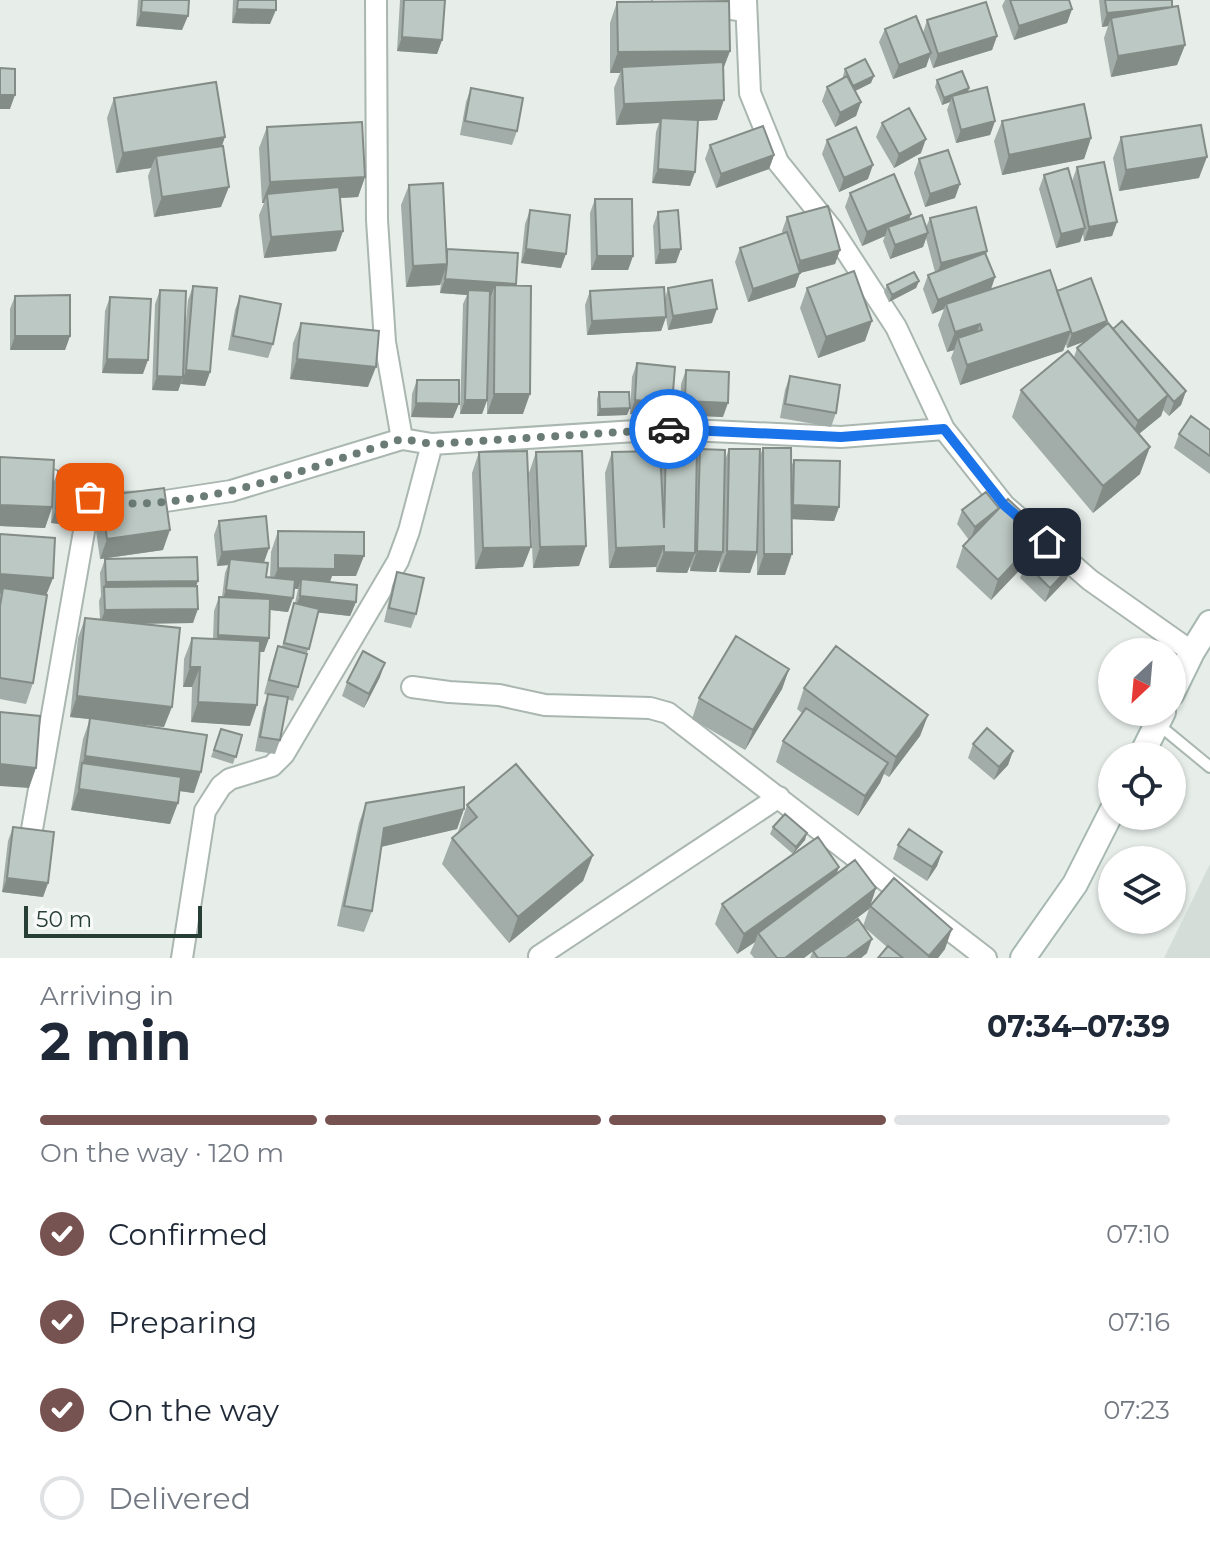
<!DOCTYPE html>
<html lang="en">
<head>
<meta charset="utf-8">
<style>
  :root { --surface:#fff; --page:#f6f6f7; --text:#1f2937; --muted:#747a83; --line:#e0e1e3; --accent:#765251 }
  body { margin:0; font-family:Montserrat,sans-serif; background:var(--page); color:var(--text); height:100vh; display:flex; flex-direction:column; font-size:30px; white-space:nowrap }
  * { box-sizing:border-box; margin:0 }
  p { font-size:26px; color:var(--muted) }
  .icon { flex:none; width:44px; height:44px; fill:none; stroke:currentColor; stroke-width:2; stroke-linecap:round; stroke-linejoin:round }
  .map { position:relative; height:958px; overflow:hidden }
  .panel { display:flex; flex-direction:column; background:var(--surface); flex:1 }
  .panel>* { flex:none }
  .needle { width:52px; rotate:206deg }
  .fabs { position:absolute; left:1098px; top:638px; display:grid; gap:16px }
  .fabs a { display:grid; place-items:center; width:88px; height:88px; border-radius:50%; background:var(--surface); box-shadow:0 2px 6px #0004; font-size:40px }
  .scale { position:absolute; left:24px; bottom:20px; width:178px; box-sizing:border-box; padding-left:8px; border:4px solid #273e36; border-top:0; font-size:22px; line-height:28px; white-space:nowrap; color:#273e36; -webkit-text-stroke:6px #f7faf8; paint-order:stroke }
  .pin { position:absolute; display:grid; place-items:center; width:68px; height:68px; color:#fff; margin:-34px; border-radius:16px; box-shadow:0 4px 12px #0006 }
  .courier { position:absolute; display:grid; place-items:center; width:80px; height:80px; margin:-40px; border:6px solid #1a73e8; border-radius:50%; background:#fff; color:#222; box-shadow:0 2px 10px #0007 }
  .summary em { font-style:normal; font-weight:700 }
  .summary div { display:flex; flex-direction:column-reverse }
  .summary { display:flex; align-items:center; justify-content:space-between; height:136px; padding:0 40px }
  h1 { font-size:52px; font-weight:700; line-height:60px }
  .bar { display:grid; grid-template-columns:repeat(4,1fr); gap:12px 8px; align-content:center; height:96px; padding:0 40px }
  .bar i { height:10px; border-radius:6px; background:var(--line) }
  .bar .selected { background:var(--accent) }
  .bar p { grid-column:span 4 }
  ol { padding:0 40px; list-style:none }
  li { display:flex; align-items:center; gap:24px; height:88px }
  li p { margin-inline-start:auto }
  li .icon { padding:8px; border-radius:50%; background:var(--accent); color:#fff; stroke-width:4 }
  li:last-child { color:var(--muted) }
  li i { width:44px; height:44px; border:4px solid var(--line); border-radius:50% }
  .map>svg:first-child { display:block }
</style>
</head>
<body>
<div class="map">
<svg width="1210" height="958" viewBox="0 0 1210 958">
  <rect width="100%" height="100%" fill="#e7eeea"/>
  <path fill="#d5ddd9" d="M1210,864V958H1164Z"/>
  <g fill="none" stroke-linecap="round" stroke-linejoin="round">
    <g stroke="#aab6b0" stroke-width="14">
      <path id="lane" d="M1159,725L1210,767"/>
    </g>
    <g stroke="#aab6b0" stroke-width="24">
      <path id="street" d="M376,0L377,220L385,342L402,439
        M663,0L746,11
        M746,0L750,93L778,162L832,229L896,327L944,429L1004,505L1090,580L1192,652
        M0,471L46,478L69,486L90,497L118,503L159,502L231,491L402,439L432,444L667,429L841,437L944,429
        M412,687L449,692L499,695L545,705L650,708L668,713L986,958
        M31,835L90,497
        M539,956L779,797
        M182,958L205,811L221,786L230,779L272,766L284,754L398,561L409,531L432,444"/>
    </g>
    <g stroke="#a6b8b1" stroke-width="28">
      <path id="secondary" d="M1172,693L1192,652L1210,623
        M1141,756L1163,712
        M1023,958L1075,884L1112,811"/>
    </g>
    <use href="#lane" stroke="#fff" stroke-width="10"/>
    <use href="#street" stroke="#fff" stroke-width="20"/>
    <use href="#secondary" stroke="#fff" stroke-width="24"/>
  </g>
  <path fill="#a2aca8" d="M138,0H189L182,30L136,26Z
    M233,0H276L270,24L232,23Z
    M400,0H445L442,40L437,54L397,51Z
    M1005,0H1069L1072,9L1067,23L1014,40L1002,6Z
    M1099,0H1172V7L1185,45L1177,65L1111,77L1104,38L1108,26L1102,27Z
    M617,2L730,51L723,69L717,120L698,121L695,172L690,186L652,183L656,132L659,123L616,125L614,88L620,73H610V23Z
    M927,20L997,36L992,50L933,68L929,56L926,67L893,79L879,42L885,29L923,33Z
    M845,69L871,83L855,91L861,102L856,116L835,127L822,101L827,87L843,78V76Z
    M937,80L969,88L968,92L995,121L990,135L956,143L947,110L950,102L942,105L935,87Z
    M471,88L517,131L512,145L460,135L466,102Z
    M114,98L222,146L221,207L154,217L148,176L151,168L116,173L107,118Z
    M1002,121L1091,138L1084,159L1002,175L994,141Z
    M882,123L921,153L894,168L876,137Z
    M267,127L365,177L358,197L340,198L343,231L336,251L264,258L259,215L264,203H262L259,148Z
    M1121,137L1199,178L1119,191L1113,158Z
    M827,140L868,179L839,192L822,154Z
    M710,145L774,155L769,169L716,188L705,159Z
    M919,159L955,198L925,207L914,173Z
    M1077,167L1117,222L1112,236L1084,241L1083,234L1080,242L1056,248L1039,189L1044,175L1072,181Z
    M409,185L447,250L516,286L523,414H487V401L482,414H460L463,304L467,295L440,293L441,283L440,285L406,287L401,205Z
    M850,193L911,214L909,220L926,227L930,218L987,251L986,254L995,277L991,290L1057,291L1107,321L1105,325L1113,329L1186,391L1181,405L1169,416L1163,410L1161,416L1139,434L1140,474L1093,513L1012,417L1021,390L1074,357L1077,348L1085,341L1067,348L1066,344L1063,351L960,385L951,358L954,350L947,352L938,325L944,309L932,314L923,289L928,275L935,272L926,238L923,247L890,259L883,241L885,236L862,246L845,207Z
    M595,199L633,256L628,270H591L590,213Z
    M530,210L561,268L521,263L525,224Z
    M658,212L676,263L655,264L653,226Z
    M787,217L840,250L835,264L800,273L795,287L748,302L735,262L740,248L783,234L782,231Z
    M919,281L916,288L889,302L884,292L887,285Z
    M193,286L210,372L205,386L181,384V383L178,391L152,390L155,304L160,290L184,343L188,300Z
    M668,288L712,323L668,330L666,317L661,331L587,335L585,305L590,291L665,298Z
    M807,288L865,341L818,358L800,308Z
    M15,296L70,336L65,350H10V309Z
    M240,296L273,344L268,358L228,350L235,310Z
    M110,297L143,374L102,373L105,311Z
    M301,323L368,387L290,379L293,343Z
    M637,363L667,418L630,414L632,377Z
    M686,370L723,417L680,415L681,384Z
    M790,376L836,413L831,427L780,418L785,390Z
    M417,380L453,418L411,417L412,394Z
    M599,392L627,415L597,416V399Z
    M1210,430V474L1174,448L1179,434Z
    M666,446L696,459L700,449L725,460L729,449L759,459L763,448L791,467L794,460L839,507L834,521L792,519L785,575H757V554L750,573L719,572L720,561L716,572L690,571V566L687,573L656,572V567L609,568L605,473L612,452L660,461Z
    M479,452L523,567L475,569L472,473Z
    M536,452L579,566L533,568L529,473Z
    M0,457L53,484L58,471L74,511L69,525L51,523L52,508L45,528L0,526Z
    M101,496L163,550L100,559L94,517Z
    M999,508L1043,532L1036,553L991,600L956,567L963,546L969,540L957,524L962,510Z
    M219,521L269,548L264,562H258L266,577H270L271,552L278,531L356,576H332L330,582L356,602L350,616L318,612L298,687L293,701L287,699L280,740L275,754L255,751L263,708L268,695L264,694L273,660L278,646L282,647L289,617L295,603L298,589H294L293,598L288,612L270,610L269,638L264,652H260L250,726L191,722L192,687H183L184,659L192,638L213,639L214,611L219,597H222L225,573L228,565L217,566L214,535Z
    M0,534L53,578L46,595L33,683L26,704L0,699Z
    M105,559L196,586L193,623L141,624L164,727L110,721L194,793L179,791L170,824L71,810L83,739L90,719L70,717L78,638L85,618L100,619L99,601L101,596L100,573Z
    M1026,564L1067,579L1045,602L1020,578Z
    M397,572L416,614L411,628L384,622L392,586Z
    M789,669L782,689L745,750L692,719L699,698Z
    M380,677L364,708L342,696L347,682Z
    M804,688L928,715L920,736L889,777L884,774L880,783L858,816L776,762L783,741L802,713L797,709Z
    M221,729L242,735L233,764L211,757Z
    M973,744L1013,751L1008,765L994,780L968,758Z
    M366,803L464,809L457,829L381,847L372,911L364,932L337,926L359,823Z
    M467,805L593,855L583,881L509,943L442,864L452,838L458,832Z
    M13,827L48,883L43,897L2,892L8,841Z
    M773,827L805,840L793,854L770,834Z
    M898,845L942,852L937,866L927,881L893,859Z
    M837,873L876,888L869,909L804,958H754L750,953L755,942L737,954L715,924L722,904Z
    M870,906L945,949L938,958H878L887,947L864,927L867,953L861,958H810L813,951L863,926Z"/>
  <path fill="#848c88" d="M1172,7L1111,18L1108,26L1102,27L1107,13Z
    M237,9L276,10L270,24L232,23Z
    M1072,9L1067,23L1014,40L1019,26Z
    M141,12L188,16L182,30L136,26Z
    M997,36L992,50L933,68L938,54Z
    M402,37L442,40L437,54L397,51Z
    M1185,45L1177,65L1111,77L1118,56Z
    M730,51L722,72L622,67L620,73H610L618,52Z
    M931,53L926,67L893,79L899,65Z
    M874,76L871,83L851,93L853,86Z
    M969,88L967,95L952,96L950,102L942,105L944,98Z
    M0,95H15L10,109H0Z
    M724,100L717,120L661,123V118L659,123L616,125L624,104Z
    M861,102L856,116L835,127L840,113Z
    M995,121L990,135L956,143L961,130Z
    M225,137L218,158L156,156L151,168L116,173L123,153Z
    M1091,138L1084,159L1002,175L1009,155Z
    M926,139L921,153L894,168L899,154Z
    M774,155L769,169L716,188L721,174Z
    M1207,157L1199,178L1119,191L1126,170Z
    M873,165L868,179L839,192L844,178Z
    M658,169L695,172L690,186L652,183Z
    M365,177L358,197L268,202L267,194L264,203H262L270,182Z
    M960,184L955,198L925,207L930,194Z
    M229,187L221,207L154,217L162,197Z
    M911,214L906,228L888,227L885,236L862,246L867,232Z
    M1117,222L1112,236L1084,241L1089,227Z
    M1085,228L1080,242L1056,248L1061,234Z
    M343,231L336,251L264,258L271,237Z
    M928,233L923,247L890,259L895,245Z
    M526,249L566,254L561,268L521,263Z
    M681,249L676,263L655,264L660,250Z
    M840,250L835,264L800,273L795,287L748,302L753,289L794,275L800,261Z
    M987,251L982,265L936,277L941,263Z
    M597,256H633L628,270H591Z
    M447,264L440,285L406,287L413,266Z
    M995,277L990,291L946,304L944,309L932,314L938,300Z
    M445,279L516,284L511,298L495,285L491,296L468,295V290L467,295L440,293Z
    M919,281L916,288L889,302L892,295Z
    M717,309L712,323L668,330L673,316Z
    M666,317L661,331L587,335L592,321Z
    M872,321L865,341L818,358L826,337Z
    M1107,321L1102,335L1067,348L1072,334Z
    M980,324L972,344L958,338L954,350L947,352L955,332Z
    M1071,331L1063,351L960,385L967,365Z
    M15,336H70L65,350H10Z
    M107,359L148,360L143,374L102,373Z
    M297,359L376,367L368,387L290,379Z
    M186,370L210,372L205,386L181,384Z
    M157,376L183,377L178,391L152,390Z
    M1186,391L1181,405L1169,416L1174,402Z
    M494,394H530L523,414H487Z
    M1168,395L1161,416L1130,441L1138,421Z
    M465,400H487L482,414H460Z
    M635,400L672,404L667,418L630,414Z
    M685,401L728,403L723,417L680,415Z
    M416,403L459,404L453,418L411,417Z
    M630,408L627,415L597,416L600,409Z
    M1150,447L1140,474L1093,513L1103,486Z
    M0,505L52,507L45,528L0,526Z
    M793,505L839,507L834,521L788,519Z
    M999,508L970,541L975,527Z
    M56,509L74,511L69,525L51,523Z
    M170,530L163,550L100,559L107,539Z
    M1043,532L1036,553L991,600L998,580Z
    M586,546L579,566L533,568L540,547Z
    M664,546L656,567L609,568L616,548Z
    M531,547L523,567L475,569L483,548Z
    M269,548L264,562L229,565L230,559L228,565L217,566L222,552Z
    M697,551L723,552L716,572L690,571Z
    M727,551L757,552L750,573L719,572Z
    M664,552L695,553L687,573L656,572Z
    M764,554H792L785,575H757Z
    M335,555L364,556L356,576H332L327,589L301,579L298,589L270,588L278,568Z
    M1072,565L1067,579L1045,602L1050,588Z
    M0,574L53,578L45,598L3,588L0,595Z
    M198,581L193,595L104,587L100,596L106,582Z
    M226,590L293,598L288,612L221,604Z
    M300,596L356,602L350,616L294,610Z
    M198,609L193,623L100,624L105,610Z
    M218,635L269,638L264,652L212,649Z
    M385,663L380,677L364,708L369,694Z
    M190,667H200L192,687H183Z
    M789,669L782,689L745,750L753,730Z
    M77,696L172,707L164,727L70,717Z
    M198,702L257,705L250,726L191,722Z
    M928,715L920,736L889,777L896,757Z
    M1013,751L1008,765L994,780L999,767Z
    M85,756L201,772L194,793L80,777L82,764Z
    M888,763L880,783L858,816L865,796Z
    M0,764L36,768L29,788L0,786Z
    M79,789L178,803L170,824L71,810Z
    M464,809L457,829L376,848L384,828Z
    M807,833L805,840L793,854L796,847Z
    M942,852L937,866L927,881L932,867Z
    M593,855L583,881L509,943L518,917Z
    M839,867L832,888L758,933L755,942L737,954L744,934Z
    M7,878L48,883L43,897L2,892Z
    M876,888L869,909L804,958H785Z
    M952,929L945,949L938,958H928Z
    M872,939L867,953L861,958H846Z"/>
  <path fill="#bcc8c3" stroke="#848c88" stroke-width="2" d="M142,0H189L188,16L141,12Z
    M238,0H276V10L237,9Z
    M404,0H445L442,40L402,37Z
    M1010,0H1069L1072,9L1019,26Z
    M1105,0H1172V7L1107,13Z
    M729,1L730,51L618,52L617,2Z
    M986,2L997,36L938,54L927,20Z
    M1178,6L1185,45L1118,56L1111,18Z
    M916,16L931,53L899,65L885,29Z
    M865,59L874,76L853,86L845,69Z
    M723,62L724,100L624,104L622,67Z
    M0,68L15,69V95H0Z
    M962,71L969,88L944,98L937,80Z
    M847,76L861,102L840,113L827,87Z
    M216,82L225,137L123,153L114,98Z
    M987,87L995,121L961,130L952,96Z
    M471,88L523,98L517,131L465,121Z
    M1084,104L1091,138L1009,155L1002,121Z
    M909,108L926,139L899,154L882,123Z
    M661,118L698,120L695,172L658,169Z
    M362,122L365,177L270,182L267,127Z
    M1201,125L1207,157L1126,170L1121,137Z
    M763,126L774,155L721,174L710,145Z
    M856,127L873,165L844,178L827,140Z
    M223,146L229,187L162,197L156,156Z
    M948,150L960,184L930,194L919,159Z
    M1104,162L1117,222L1089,227L1077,167Z
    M1068,168L1085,228L1061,234L1044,175Z
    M894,174L911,214L867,232L850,193Z
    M443,183L447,264L413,266L409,185Z
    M339,187L343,231L271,237L267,194Z
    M595,199H632L633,256H597Z
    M828,206L840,250L800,261L787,217Z
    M976,207L987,251L941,263L930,218Z
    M530,210L570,215L566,254L526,249Z
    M678,210L681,249L660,250L658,212Z
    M922,215L928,233L895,245L888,227Z
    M787,232L800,273L753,289L740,248Z
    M447,249L518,253L516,284L445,279L447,264Z
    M985,253L995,277L938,300L928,275Z
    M1050,270L1071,331L967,365L958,338L982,330L980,324L955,332L946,304Z
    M854,271L872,321L826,337L807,288Z
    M914,272L919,281L892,295L887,285Z
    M1091,278L1107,321L1072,334L1057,291Z
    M712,280L717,309L673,316L668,288Z
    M495,285L531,286L530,394H494Z
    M193,286L217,288L210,372L186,370Z
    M664,287L666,317L592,321L590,291Z
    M160,290L186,291L183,377L157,376Z
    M468,290L490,291L487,400H465Z
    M70,295V336H15V296Z
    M240,296L281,304L273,344L233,336Z
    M110,297L151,299L148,360L107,359Z
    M1122,321L1186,391L1174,402L1113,329Z
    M301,323L379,331L376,367L297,359Z
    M1108,323L1168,395L1138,421L1077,348Z
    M1068,351L1150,447L1103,486L1021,390Z
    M637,363L675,367L672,404L635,400Z
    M686,370L729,372L728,403L685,401Z
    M790,376L840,385L836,413L785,404Z
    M417,380H459V404L416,403Z
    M599,392H629L630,408L600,409Z
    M1191,416L1210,430V456L1179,434Z
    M666,446L697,447L695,553L664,552V546L616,548L612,452L660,451L664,528Z
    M763,448H791L792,554H764Z
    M700,449L725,450L723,552L697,551Z
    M729,449H760L757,552L727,551Z
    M527,451L531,547L483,548L479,452Z
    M582,451L586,546L540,547L536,452Z
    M0,457L54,460L52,507L0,505Z
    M794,460L840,461L839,507L793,505Z
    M58,471L76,472L74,511L56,509Z
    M164,488L170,530L107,539L101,496Z
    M986,492L999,508L975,527L962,510Z
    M1008,499L1043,532L998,580L963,546Z
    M266,516L269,548L222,552L219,521Z
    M278,531L364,532V556L335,555V569L278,568Z
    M0,534L55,538L53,578L0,574Z
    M1047,541L1072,565L1050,588L1026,564Z
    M197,557L198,581L106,582L105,559Z
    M230,559L268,563L266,577L295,580L293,598L226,590Z
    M397,572L424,578L416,614L389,608Z
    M301,579L357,585L356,602L300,596Z
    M197,586L198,609L105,610L104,587Z
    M3,588L47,595L33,683L0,678V606Z
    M219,597L270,599L269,638L218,635Z
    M294,603L319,609L309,649L284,643Z
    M85,618L180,628L172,707L77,696Z
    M736,636L789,669L753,730L699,698Z
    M192,638L260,641L257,705L198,702L200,667H190Z
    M278,646L307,654L298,687L269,680Z
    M836,646L928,715L896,757L804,688Z
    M363,651L385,663L369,694L347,682Z
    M268,694L288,697L280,740L260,737Z
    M806,708L888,763L865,796L783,741Z
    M0,712L40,716L36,768L0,764Z
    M90,718L207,735L201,772L85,756Z
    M987,728L1013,751L999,767L973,744Z
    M221,729L242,735L236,757L214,750Z
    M82,763L181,777L178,803L79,789Z
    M516,764L593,855L518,917L452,838L477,817L467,805Z
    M464,787V809L384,828L372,911L344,906L366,803Z
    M785,814L807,833L796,847L773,827Z
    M13,827L54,832L48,883L7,878Z
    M909,829L942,852L932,867L898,845Z
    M818,837L839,867L744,934L722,904Z
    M855,860L876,888L785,958H777L758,933Z
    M894,878L952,929L929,956L870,906Z
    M858,919L872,939L846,958H818L813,951Z
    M888,946L903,958H878Z"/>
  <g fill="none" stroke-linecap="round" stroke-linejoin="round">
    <path stroke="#6a7c75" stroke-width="8" stroke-dasharray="0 14.4" d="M90,497C100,499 110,502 120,503C210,508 316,465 402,439L432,444L669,429"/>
    <path stroke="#1a73e8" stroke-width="10" d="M669,429L841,437L944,429L1004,505L1047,542"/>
  </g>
</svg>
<div class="fabs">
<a><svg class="needle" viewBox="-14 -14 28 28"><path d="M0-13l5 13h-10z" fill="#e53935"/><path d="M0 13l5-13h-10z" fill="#747a83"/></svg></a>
<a><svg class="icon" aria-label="locate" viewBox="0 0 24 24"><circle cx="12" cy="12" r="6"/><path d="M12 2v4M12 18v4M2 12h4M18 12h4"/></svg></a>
<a><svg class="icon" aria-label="layers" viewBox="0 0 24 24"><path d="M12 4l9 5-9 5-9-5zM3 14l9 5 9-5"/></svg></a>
</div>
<div class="scale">50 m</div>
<div class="pin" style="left:90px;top:497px;background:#ea580c"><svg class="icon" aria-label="bag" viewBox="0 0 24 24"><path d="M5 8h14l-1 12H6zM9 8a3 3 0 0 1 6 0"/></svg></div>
<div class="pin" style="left:1047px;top:542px;background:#1f2937"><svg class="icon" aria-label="home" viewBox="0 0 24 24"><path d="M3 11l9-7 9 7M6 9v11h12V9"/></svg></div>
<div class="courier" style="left:669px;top:429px"><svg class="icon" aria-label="car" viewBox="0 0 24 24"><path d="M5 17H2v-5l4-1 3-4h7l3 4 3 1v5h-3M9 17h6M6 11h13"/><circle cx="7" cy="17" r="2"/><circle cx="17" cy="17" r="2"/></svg></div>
</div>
<section class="panel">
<div class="summary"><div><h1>2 min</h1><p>Arriving in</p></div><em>07:34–07:39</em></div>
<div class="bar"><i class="selected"></i><i class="selected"></i><i class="selected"></i><i></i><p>On the way · 120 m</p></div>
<ol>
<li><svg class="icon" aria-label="check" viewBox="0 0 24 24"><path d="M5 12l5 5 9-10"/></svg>Confirmed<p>07:10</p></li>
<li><svg class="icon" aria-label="check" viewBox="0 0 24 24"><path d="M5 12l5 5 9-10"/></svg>Preparing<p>07:16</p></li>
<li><svg class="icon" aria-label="check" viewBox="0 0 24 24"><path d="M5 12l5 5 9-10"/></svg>On the way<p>07:23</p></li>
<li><i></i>Delivered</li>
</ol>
</section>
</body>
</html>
